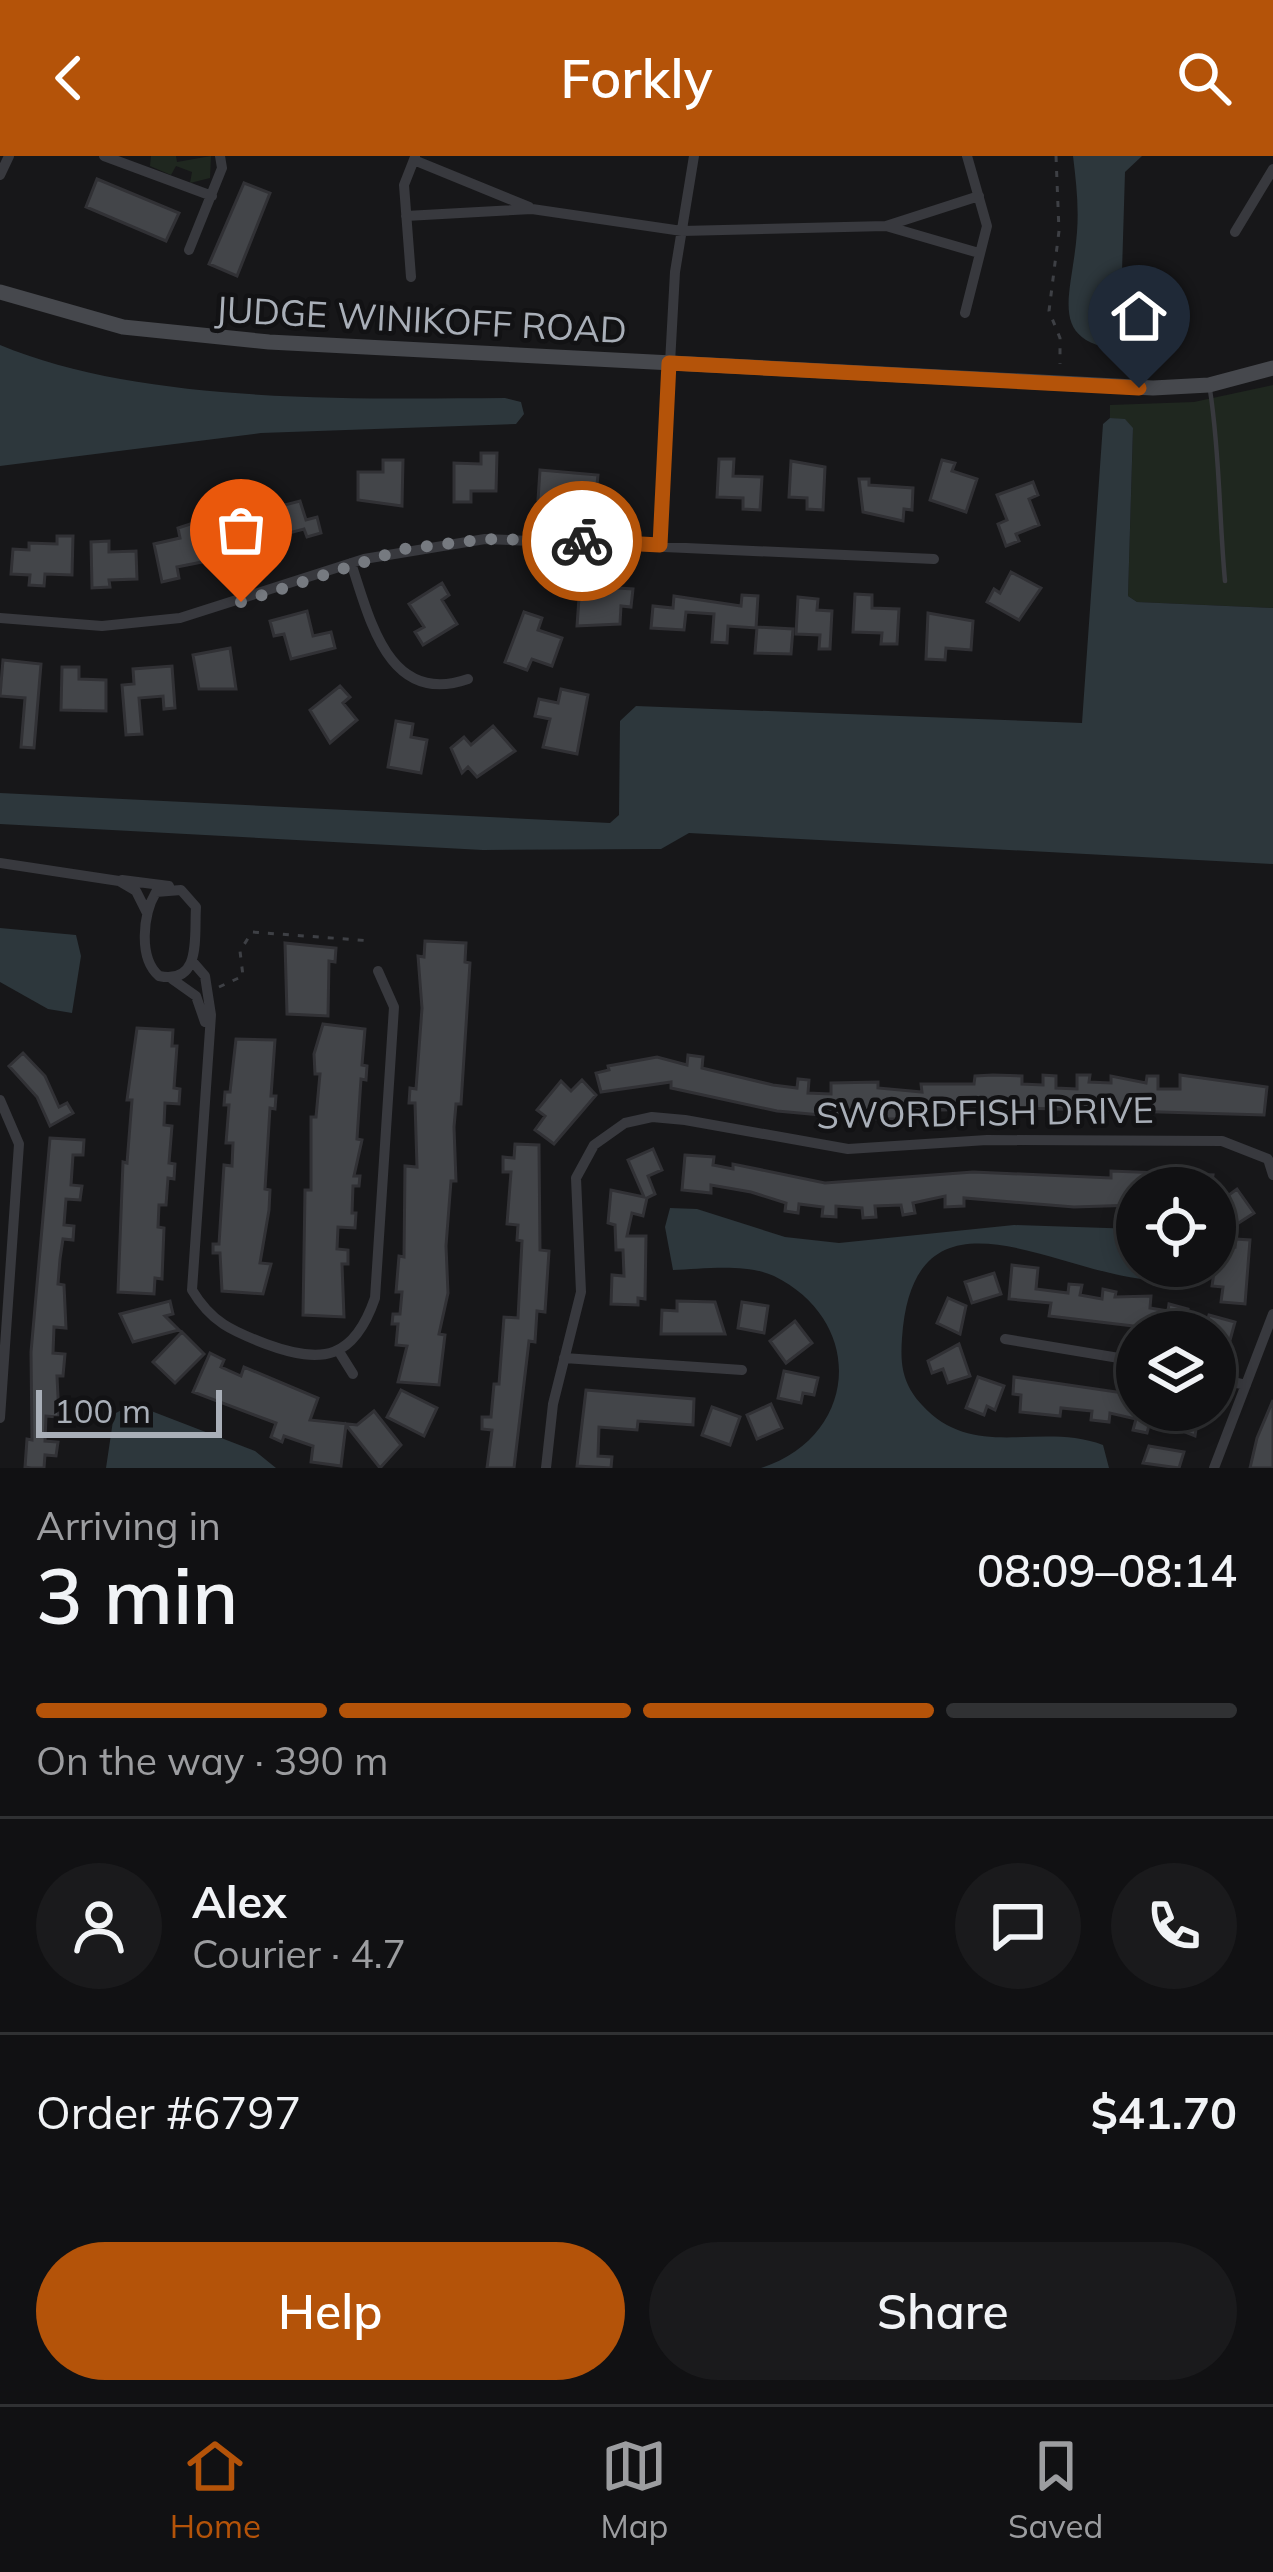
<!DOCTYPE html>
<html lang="en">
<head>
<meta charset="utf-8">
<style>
  :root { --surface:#111113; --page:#1a1a1c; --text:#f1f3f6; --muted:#9c9da0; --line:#303133; --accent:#b45309 }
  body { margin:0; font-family:Mulish,sans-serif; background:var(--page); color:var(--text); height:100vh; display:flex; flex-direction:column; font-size:45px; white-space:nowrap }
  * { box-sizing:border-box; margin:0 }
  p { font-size:39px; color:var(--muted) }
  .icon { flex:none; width:66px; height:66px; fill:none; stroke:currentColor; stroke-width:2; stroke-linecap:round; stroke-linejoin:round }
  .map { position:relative; height:1312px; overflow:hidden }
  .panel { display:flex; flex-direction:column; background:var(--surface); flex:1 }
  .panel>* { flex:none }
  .buttons { position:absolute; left:1116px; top:1011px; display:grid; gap:24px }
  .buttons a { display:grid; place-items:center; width:120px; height:120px; border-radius:50%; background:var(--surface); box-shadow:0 6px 18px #0003,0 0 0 3px var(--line); font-size:60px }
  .scale { position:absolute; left:36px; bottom:30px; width:186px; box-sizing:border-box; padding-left:12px; border:6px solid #a9afb8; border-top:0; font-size:33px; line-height:42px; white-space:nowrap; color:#a9afb8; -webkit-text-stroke:9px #121214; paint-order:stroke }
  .pin { position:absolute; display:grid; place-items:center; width:102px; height:102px; color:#fff; margin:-123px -51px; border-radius:50% 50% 50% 0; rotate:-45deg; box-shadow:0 0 12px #0007 }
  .pin .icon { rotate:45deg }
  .courier { position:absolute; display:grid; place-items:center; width:120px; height:120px; margin:-60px; border:9px solid #b45309; border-radius:50%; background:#fff; color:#222; box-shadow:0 3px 15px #0007 }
  .headline em { font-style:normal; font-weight:600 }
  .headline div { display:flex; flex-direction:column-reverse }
  .headline { display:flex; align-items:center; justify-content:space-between; height:204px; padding:0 36px }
  h1 { font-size:78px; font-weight:600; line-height:90px }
  .bar { display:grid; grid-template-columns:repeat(4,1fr); gap:18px 12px; align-content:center; height:144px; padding:0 36px }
  .bar i { height:15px; border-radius:9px; background:var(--line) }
  .bar .on { background:var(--accent) }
  .bar p { grid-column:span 4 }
  .line { display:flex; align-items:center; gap:30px; padding:0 36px; border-top:3px solid var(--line) }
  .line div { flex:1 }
  .round { display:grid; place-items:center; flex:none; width:126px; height:126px; border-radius:63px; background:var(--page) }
  .primary-button { display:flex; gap:24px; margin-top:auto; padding:24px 36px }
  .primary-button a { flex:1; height:138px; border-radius:72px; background:var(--accent); color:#fff; font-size:48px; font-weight:600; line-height:138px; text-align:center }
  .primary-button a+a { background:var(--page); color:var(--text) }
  header { display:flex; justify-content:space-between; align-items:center; height:156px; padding:0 36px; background:var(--accent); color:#fff; font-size:54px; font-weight:600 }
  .menu { display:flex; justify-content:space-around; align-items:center; height:168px; border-top:3px solid var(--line); background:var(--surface); font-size:33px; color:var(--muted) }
  .menu a { display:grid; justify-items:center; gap:6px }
  .menu .on { color:var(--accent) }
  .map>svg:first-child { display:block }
</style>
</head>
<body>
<header><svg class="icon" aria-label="back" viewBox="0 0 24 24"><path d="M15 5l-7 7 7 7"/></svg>Forkly<svg class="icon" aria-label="search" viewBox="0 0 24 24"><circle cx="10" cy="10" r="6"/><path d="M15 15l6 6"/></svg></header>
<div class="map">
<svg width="1273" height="1312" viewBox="0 0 1273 1312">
  <rect width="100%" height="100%" fill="#171719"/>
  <path fill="#1f271f" d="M151,0H176L177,6L211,0L210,22L190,27L192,16L176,10L171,19L150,10Z
    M1273,229V452L1137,446L1128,440L1133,273L1125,264L1110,262V249L1194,246Z"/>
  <path fill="#2d373c" d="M1073,0H1142L1125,16L1121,149L1135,163L1137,196C1042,190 1072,145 1077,76C1079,50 1076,25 1073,0Z
    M0,189C141,248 352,243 505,242L521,246L524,258L516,268L261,277L0,310Z
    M1110,262L1125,263L1133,272L1128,440L1137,446L1273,452V708L689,677L661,693L483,694L0,668V637L610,667L619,659L620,565L636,550L1082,567L1103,268Z
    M0,772L76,779L81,800L72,857L48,853L0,826Z
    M670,1052L697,1053L785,1081L839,1087L1014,1069L1137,1073V1110H1188L1186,1121C1093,1148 915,995 902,1182C900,1210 903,1228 922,1249C974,1306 1039,1265 1103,1289L1109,1312H761C858,1281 867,1166 774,1120C747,1107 702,1113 673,1114L665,1071Z
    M133,1248L255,1295L276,1312H106L114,1258Z"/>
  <path fill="#434549" stroke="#313135" stroke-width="3" d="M97,23L179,57L166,85L86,51Z
    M244,27L270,37L237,120L209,108Z
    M481,297H497L496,335H471V346H454V307L481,308Z
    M719,303H734L733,320L762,321L760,354L743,353V342L717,341Z
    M383,304H403L402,350L358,344V316H383Z
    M942,304L955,307L952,315L977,323L966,356L930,344Z
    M791,305L825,311L823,354L807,353V342L789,341Z
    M540,314L598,319L595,349L538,344Z
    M859,323H869V329L913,332L912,354L904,353L903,365L863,356Z
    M1033,326L1038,339L1029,343L1039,369L1016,378L1019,385L1006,390L998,368L1007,364L997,339Z
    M273,337L277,351L300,345L306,364L317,361L321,377L307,381L304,373L274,381L263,340Z
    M221,358L224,367L242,362L251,395L233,400L230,390L201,399L202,406L177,411L179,422L162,426L154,388L180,382L178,372Z
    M57,380H73L72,419L45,418L44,430L29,429L30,419L11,418L13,393L29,394V387L57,388Z
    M109,385V396L136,395L137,423L109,424L110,431L92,432L91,386Z
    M1011,416L1041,432L1019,464L987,446L994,433L1000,437Z
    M442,427L449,439L442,444L457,468L423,489L415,476L424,471L409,448Z
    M586,430L633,433L631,451L621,450L620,468L577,470L579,442H585Z
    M855,438L872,439V452L899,453L897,488H881L882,477L853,476Z
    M742,439L758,440L756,472L728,470L727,487L712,486L714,458L686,456L684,474L651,472L653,450L673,452L674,440L741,450Z
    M798,441L818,443L817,454L832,455L830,493H819L820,479L796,478Z
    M307,455L313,480L331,476L335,492L291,503L284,478L274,480L270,465Z
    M524,456L542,462L538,474L562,482L552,510L532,503L527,514L505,506Z
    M928,457L973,465L971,494L946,492L945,504L926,503Z
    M757,471L793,473L791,498L755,497Z
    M230,492L236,533H199L193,499Z
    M3,504L41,508L34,592L21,591L25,542L0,540Z
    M172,510L175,552L164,553L163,540L139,542L142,578L126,579L122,529L134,528L133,513Z
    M62,511H79V523L106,524V555L61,554Z
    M340,530L350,541L343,547L357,564L330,587L310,554Z
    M561,533L588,539L577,598L543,591L550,563L535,560L539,543L558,547Z
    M396,565L413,568L411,581L427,584L421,617L388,611Z
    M493,570L515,595L477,621L468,611L462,617L451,592L464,581L471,589Z
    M425,785L466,787L465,806L470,807L461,948H456L454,971L456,1025H451L446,1090L448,1137L439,1178L445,1179L439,1229L398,1226L407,1190L396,1189L398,1168H392L393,1158H400L402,1136H396L399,1100L404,1101L405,1010L417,1011L415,947H409L410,932L416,933L422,852L418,800L424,801Z
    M285,787L336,792L335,806L329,805L328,860L287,858Z
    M323,868L365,873L362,909L367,910L366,924L361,923L357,983L362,984L354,1020H360L359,1030H353L352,1057H356L355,1072L338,1071L337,1093L348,1094V1108H342L344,1161L303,1159L305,1034H311V961H316L320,918H315L314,898Z
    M137,872L173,874L172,890H177L174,932L180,933L179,948L165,947L164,969L172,970L169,1007L175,1008L174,1023L168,1022L166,1049H159L158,1071L164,1072L162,1123L155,1122L154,1138L118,1136L123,1006L127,1007L132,944H127Z
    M236,883L275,884L271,940H276L275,953L270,952L265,1033L270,1034L269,1054L260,1107L271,1108L263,1138L222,1135L220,1097H213V1088H219L224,1009L232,1010L233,987H226L229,949H224L225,936H230Z
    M23,897L45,920L59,951L67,947L73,957L50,970L37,941L9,910Z
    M688,899L703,901L702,912L773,929L797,932L798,923L809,924L808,937L831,938V927L878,926V932L922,936L921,928H974L975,920L993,919L1022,920V928L1043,929V919L1056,920V932L1077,933V919H1090L1089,926L1111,927V920L1146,927L1147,920H1158V933H1180V919L1267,931L1264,959L1021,952L904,955V963H865L777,955L671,932V926L601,936L596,917L609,914L608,910L657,901L687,909Z
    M582,924L596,939L554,988L535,974L545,960L537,954L561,925L571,935Z
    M50,982L84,984L83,999H73L71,1029L82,1030L80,1044L66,1043L64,1069L74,1070L73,1084L63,1083L60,1103L58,1128L64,1129L66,1172L54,1171L53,1197L65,1198L63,1220H57L59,1261L46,1260L45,1285L58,1286L56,1300L45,1299L44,1312H31L25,1311L27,1283L32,1284L31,1196Z
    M515,988L539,989L540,1094L549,1095L545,1156L537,1155L535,1186L529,1185L514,1312H487L492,1274L482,1273V1261H491L494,1228H499L504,1161L518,1162L522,1085L517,1084L518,1069L507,1068L511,1016H503V1001L514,1002Z
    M653,993L662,1014L648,1020L655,1038L647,1042L643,1060L632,1057L627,1080H646L645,1143L638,1142V1149L611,1148L612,1119L624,1120L623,1094H616L615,1069L608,1067L611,1034L644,1041L628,1004Z
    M685,999L714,1001L713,1009L733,1013V1008L825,1027L973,1016L1111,1022V1015L1213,1019L1211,1032H1136V1049L1074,1051L964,1042V1050L945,1051V1040L913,1047L915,1057L903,1059L901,1049L875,1050L876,1061L863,1062L862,1052L836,1050V1061L822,1060L823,1051L799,1048L798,1057L785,1055L786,1047L751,1036L711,1029V1037L682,1034Z
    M1237,1033L1254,1057L1234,1070L1226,1058L1215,1066V1049Z
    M1236,1083L1250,1084L1245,1148L1221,1146L1223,1131L1212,1130L1218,1089L1235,1091Z
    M1012,1109L1038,1112L1036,1133L1068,1137L1069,1128L1082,1129L1080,1139L1102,1143L1103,1133L1116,1136L1115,1141L1151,1140L1150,1152L1168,1155L1169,1148L1188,1153L1184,1176L1049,1160L1051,1147L1009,1143Z
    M994,1117L1001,1138L972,1147L965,1126Z
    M948,1142L966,1150L960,1178L937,1167Z
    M170,1145L173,1158L165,1160L179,1174L133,1186L120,1158Z
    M677,1145L715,1146L725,1178H661L662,1154L677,1155Z
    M742,1146L768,1150L764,1177L738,1172Z
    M1209,1159L1235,1166L1229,1188L1215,1184V1176H1205Z
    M795,1165L812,1187L786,1207L770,1185Z
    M182,1176L204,1198L175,1227L153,1206Z
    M959,1188L970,1220L948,1227L943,1213L932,1217L928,1205Z
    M210,1197L224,1204L221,1211L241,1220L244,1211L318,1242L310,1264L357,1269L374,1255L401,1289L380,1312L346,1269L341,1310L311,1306L313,1290L284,1280L282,1286L271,1281L276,1267L193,1236Z
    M784,1215L818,1222L814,1239L803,1237L801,1247L778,1242Z
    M978,1221L1004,1230L995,1254L987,1250L984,1259L966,1252Z
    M1014,1221L1137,1239V1254H1153L1147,1277L1133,1274L1136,1263L1110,1257L1109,1266L1091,1264L1092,1255L1061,1252L1060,1260L1020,1256L1021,1239L1013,1238Z
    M401,1234L437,1252L424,1280L387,1261Z
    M586,1234L694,1243L693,1269L638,1265L637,1274L599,1271L598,1300L612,1301L611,1312L577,1310Z
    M1273,1244V1312H1250L1257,1282Z
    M771,1248L782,1272L757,1283L747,1259Z
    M712,1251L740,1261L730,1289L702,1279Z
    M1178,1254H1199L1195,1280L1172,1271Z
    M1149,1290L1184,1296L1179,1312L1143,1307Z"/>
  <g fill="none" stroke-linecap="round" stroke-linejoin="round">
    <path stroke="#3e4045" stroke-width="3" stroke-dasharray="6 9" stroke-linecap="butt" d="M1056,0L1059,75L1049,155L1060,182V208
      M219,831L243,820L240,795L252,776L372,785"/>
    <path stroke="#38393e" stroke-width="4.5" d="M1210,234C1220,298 1219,361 1225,425"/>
    <path stroke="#38393e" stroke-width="10" d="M104,0L212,40
      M414,4L529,51
      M0,19L9,0
      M406,60L532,53L682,75L886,70
      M1235,76L1273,13
      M189,94L222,12L220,0
      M979,97L886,70L979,40
      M411,121L404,29L415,1
      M965,157L987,70L967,0
      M660,389L675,116L694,0
      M351,407C370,463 388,551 468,523
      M0,462L102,470L180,462L364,403L485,383L934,403
      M0,707L119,725L136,735L147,757
      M122,724L169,730
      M181,734L196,751C194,781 202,829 159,820C138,802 143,758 156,736Z
      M192,805L205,820L211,859L192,1134C211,1166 232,1175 266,1188C323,1209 354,1203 375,1142L394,851L378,815
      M172,823L196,840L205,866
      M0,944L19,988L0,1262
      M1005,1183L1137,1205
      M338,1194L353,1218
      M564,1202L742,1214
      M1215,1222L1246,1229
      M546,1312L553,1248L581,1136L576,1022L594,989L625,967L652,961L685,964L848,993L987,984L1222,985L1268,1003L1273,1019
      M1214,1312L1273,1158"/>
    <path stroke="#46484d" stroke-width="15" d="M0,136L123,171L269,186L1153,232L1209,229L1273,212"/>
  </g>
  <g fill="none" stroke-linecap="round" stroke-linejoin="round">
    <path stroke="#767a80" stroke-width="12" stroke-dasharray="0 21.6" d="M241,446L404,393L485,383L582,385"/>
    <path stroke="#b45309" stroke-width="15" d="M582,385L660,389L669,207L1139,232"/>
  </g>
  <g text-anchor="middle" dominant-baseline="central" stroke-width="9" stroke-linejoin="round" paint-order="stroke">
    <g font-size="36" fill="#a9afb8" stroke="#121214">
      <text transform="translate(421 163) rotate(3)">JUDGE WINIKOFF ROAD</text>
      <text transform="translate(985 956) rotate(-1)">SWORDFISH DRIVE</text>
    </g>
  </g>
</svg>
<div class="buttons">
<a><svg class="icon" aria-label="locate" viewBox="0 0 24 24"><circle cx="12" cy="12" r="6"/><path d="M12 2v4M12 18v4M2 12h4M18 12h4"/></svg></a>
<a><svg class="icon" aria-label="layers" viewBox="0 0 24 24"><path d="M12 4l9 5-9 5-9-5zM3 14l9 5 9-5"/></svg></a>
</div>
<div class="scale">100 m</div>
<div class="pin" style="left:241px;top:446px;background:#ea580c"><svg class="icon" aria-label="bag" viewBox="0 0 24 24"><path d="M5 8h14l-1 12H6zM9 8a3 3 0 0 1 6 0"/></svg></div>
<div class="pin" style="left:1139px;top:232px;background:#1f2937"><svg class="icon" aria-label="home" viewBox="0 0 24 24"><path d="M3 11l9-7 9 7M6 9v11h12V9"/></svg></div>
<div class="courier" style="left:582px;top:385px"><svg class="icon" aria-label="bike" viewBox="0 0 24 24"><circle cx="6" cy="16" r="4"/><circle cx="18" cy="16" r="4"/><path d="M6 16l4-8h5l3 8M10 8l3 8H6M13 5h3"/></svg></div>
</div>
<section class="panel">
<div class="headline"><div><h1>3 min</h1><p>Arriving in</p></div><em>08:09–08:14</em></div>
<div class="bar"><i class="on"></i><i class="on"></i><i class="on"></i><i></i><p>On the way · 390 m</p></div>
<div class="line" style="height:216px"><a class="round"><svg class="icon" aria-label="person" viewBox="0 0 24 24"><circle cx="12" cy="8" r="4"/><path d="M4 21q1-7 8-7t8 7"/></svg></a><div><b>Alex</b><p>Courier · 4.7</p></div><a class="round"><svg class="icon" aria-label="chat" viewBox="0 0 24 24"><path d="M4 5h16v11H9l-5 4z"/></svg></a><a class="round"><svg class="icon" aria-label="phone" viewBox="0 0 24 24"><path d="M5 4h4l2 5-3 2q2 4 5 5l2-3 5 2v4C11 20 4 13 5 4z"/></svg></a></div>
<div class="line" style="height:156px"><div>Order #6797</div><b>$41.70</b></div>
<div class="primary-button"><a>Help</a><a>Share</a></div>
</section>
<nav class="menu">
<a class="on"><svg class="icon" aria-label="home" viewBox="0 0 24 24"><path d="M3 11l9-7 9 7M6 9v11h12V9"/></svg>Home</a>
<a><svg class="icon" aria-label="map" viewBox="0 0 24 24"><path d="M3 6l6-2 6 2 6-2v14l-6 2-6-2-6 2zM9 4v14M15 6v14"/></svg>Map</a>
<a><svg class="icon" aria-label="saved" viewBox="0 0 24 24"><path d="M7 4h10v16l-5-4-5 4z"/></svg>Saved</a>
</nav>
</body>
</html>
